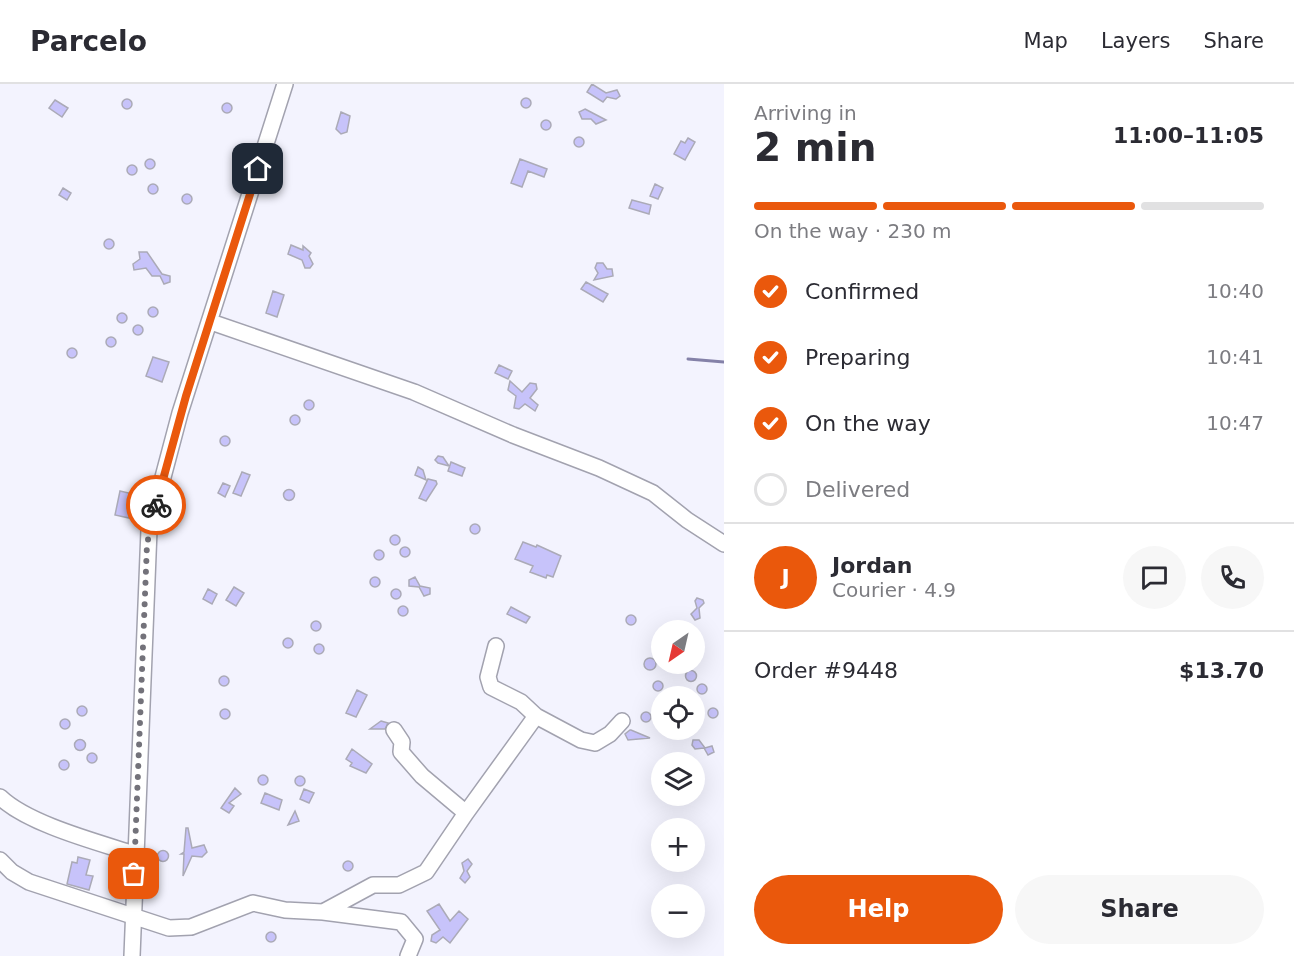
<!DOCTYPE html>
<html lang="en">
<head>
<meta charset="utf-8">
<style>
  :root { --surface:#fff; --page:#f7f7f7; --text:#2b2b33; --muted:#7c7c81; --line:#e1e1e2; --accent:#ea580c }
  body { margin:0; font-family:"DejaVu Sans",sans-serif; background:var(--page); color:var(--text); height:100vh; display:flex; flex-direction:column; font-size:22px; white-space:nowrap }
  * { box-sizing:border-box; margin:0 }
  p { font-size:20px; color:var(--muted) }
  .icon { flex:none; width:33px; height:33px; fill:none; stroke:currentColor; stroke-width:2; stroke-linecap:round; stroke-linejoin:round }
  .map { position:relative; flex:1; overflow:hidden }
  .side { display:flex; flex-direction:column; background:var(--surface); width:570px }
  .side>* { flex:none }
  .needle { width:39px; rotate:214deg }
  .tools { position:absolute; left:651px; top:536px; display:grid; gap:12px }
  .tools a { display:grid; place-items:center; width:54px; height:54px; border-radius:50%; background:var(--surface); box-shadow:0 6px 24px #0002; font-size:30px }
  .pin { position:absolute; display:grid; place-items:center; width:51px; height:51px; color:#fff; margin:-26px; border-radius:12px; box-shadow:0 3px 9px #0006 }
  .courier { position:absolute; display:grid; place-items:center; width:60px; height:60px; margin:-30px; border:4px solid #ea580c; border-radius:50%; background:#fff; color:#222; box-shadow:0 2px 8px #0007 }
  .summary em { font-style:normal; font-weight:700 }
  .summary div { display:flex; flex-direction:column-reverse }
  .summary { display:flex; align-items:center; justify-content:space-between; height:102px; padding:0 30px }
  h1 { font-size:39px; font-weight:700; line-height:45px }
  .bar { display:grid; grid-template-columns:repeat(4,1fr); gap:9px 6px; align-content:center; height:72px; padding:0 30px }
  .bar i { height:8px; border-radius:4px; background:var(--line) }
  .bar .selected { background:var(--accent) }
  .bar p { grid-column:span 4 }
  .line { display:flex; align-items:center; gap:15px; padding:0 30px; border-top:2px solid var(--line) }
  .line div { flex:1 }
  .round { display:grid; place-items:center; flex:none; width:63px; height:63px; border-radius:32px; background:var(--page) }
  ol { padding:0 30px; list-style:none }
  li { display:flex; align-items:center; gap:18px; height:66px }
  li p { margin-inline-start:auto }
  li .icon { padding:6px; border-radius:50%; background:var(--accent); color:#fff; stroke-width:4 }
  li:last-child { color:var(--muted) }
  li i { width:33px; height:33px; border:3px solid var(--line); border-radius:50% }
  .action { display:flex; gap:12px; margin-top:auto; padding:12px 30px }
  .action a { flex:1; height:69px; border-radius:36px; background:var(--accent); color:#fff; font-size:24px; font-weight:700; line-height:69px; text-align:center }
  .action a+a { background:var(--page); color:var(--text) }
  header { display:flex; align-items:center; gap:36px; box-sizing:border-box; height:84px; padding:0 30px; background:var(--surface); border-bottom:2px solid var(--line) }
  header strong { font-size:28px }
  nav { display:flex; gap:33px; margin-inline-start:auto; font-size:21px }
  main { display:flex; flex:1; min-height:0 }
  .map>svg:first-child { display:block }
</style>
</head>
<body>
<header>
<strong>Parcelo</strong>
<nav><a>Map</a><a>Layers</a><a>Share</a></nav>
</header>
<main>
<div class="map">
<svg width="724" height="872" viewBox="0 0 724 872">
  <rect width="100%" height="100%" fill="#f3f3fe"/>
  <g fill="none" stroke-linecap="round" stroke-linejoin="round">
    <path stroke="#8481a8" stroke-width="3" d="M688,275L724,278"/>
  </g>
  <path fill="#c7c3fa" stroke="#abaab7" stroke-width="1.5" d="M592,0L606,9L617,6L620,12L616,15L607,13L603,18L587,8Z
    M521 19a5 5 0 1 1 10 0a5 5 0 1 1-10 0Z
    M122 20a5 5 0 1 1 10 0a5 5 0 1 1-10 0Z
    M55,16L68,24L62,33L49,24Z
    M222 24a5 5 0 1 1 10 0a5 5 0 1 1-10 0Z
    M585,25L606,36L596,40L591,35H582L579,28Z
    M341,28L350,32L347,48L341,50L336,45Z
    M541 41a5 5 0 1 1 10 0a5 5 0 1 1-10 0Z
    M574 58a5 5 0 1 1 10 0a5 5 0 1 1-10 0Z
    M688,54L695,58L685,76L674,70L681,57L685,59Z
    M145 80a5 5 0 1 1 10 0a5 5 0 1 1-10 0Z
    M520,75L547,85L544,93L528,87L522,103L511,99Z
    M127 86a5 5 0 1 1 10 0a5 5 0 1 1-10 0Z
    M655,100L663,104L658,115L650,112Z
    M148 105a5 5 0 1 1 10 0a5 5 0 1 1-10 0Z
    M63,104L71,109L67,116L59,111Z
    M182 115a5 5 0 1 1 10 0a5 5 0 1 1-10 0Z
    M632,116L651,121L649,130L629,124Z
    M104 160a5 5 0 1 1 10 0a5 5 0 1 1-10 0Z
    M291,161L303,166V162L311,169L309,172L313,180L310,184H305L302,176L288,170Z
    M139,168H147L162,190L170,192V198L164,200L160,192H152L146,184L134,186L133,180L140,175Z
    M597,179H603L607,185H612L613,192L594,196L598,189L595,184Z
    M586,198L608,210L603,218L581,205Z
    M273,207L284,211L277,233L266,229Z
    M148 228a5 5 0 1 1 10 0a5 5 0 1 1-10 0Z
    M117 234a5 5 0 1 1 10 0a5 5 0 1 1-10 0Z
    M133 246a5 5 0 1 1 10 0a5 5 0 1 1-10 0Z
    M106 258a5 5 0 1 1 10 0a5 5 0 1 1-10 0Z
    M67 269a5 5 0 1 1 10 0a5 5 0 1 1-10 0Z
    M153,273L169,278L162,298L146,292Z
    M499,281L512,287L508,295L495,289Z
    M510,297L522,308L530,299L536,300L537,305L530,314L538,321L535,327L525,320L519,325L514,324L516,312L508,306Z
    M304 321a5 5 0 1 1 10 0a5 5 0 1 1-10 0Z
    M290 336a5 5 0 1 1 10 0a5 5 0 1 1-10 0Z
    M220 357a5 5 0 1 1 10 0a5 5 0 1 1-10 0Z
    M438,372L443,373L449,382L438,379L435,376Z
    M451,378L465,384L462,392L448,387Z
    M418,383L423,386L426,396L415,391Z
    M242,388L250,391L241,412L233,409Z
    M428,395L436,397L437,400L426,417L419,414Z
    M223,399L230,402L225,413L218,409Z
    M283.5 411a5.5 5.5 0 1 1 11 0a5.5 5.5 0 1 1-11 0Z
    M120,407L133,410L129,434L115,431Z
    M470 445a5 5 0 1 1 10 0a5 5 0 1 1-10 0Z
    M390 456a5 5 0 1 1 10 0a5 5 0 1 1-10 0Z
    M523,458L536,463L537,461L561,472L553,493L547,491L546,494L530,488L533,482L515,475Z
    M400 468a5 5 0 1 1 10 0a5 5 0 1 1-10 0Z
    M374 471a5 5 0 1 1 10 0a5 5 0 1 1-10 0Z
    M415,493L420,502L430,504V510L424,512L419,503L409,502V496Z
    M370 498a5 5 0 1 1 10 0a5 5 0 1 1-10 0Z
    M234,503L244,509L236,522L226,516Z
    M391 510a5 5 0 1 1 10 0a5 5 0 1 1-10 0Z
    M208,505L217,510L212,520L203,515Z
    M697,514L703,516L704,519L699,524L700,534L695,536L691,530L697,524L695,517Z
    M398 527a5 5 0 1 1 10 0a5 5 0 1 1-10 0Z
    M511,523L530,533L526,539L507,530Z
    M626 536a5 5 0 1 1 10 0a5 5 0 1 1-10 0Z
    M311 542a5 5 0 1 1 10 0a5 5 0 1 1-10 0Z
    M283 559a5 5 0 1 1 10 0a5 5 0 1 1-10 0Z
    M314 565a5 5 0 1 1 10 0a5 5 0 1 1-10 0Z
    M644 580a6 6 0 1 1 12 0a6 6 0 1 1-12 0Z
    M685.5 592a5.5 5.5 0 1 1 11 0a5.5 5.5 0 1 1-11 0Z
    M219 597a5 5 0 1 1 10 0a5 5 0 1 1-10 0Z
    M653 602a5 5 0 1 1 10 0a5 5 0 1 1-10 0Z
    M697 605a5 5 0 1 1 10 0a5 5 0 1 1-10 0Z
    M357,606L367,611L356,633L346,629Z
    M77 627a5 5 0 1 1 10 0a5 5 0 1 1-10 0Z
    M708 629a5 5 0 1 1 10 0a5 5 0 1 1-10 0Z
    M220 630a5 5 0 1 1 10 0a5 5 0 1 1-10 0Z
    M641 633a5 5 0 1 1 10 0a5 5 0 1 1-10 0Z
    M60 640a5 5 0 1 1 10 0a5 5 0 1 1-10 0Z
    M381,637L388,639L385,645H370Z
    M630,646H631L650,654L628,656L625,650Z
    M74.5 661a5.5 5.5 0 1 1 11 0a5.5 5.5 0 1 1-11 0Z
    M693,656H699L705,664L712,662L714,668L708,671L704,664L695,665L692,661Z
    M352,665L372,680L366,689L350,682L352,679L346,675Z
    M87 674a5 5 0 1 1 10 0a5 5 0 1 1-10 0Z
    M59 681a5 5 0 1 1 10 0a5 5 0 1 1-10 0Z
    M258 696a5 5 0 1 1 10 0a5 5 0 1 1-10 0Z
    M295 697a5 5 0 1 1 10 0a5 5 0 1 1-10 0Z
    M235,704L241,710L229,719L234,722L229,729L221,724Z
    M304,705L314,709L309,719L300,715Z
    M265,709L282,716L279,726L261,719Z
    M295,727L299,737L288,741Z
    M186,744H188L192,764L204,761L207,768L202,773L192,772L183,792L184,770H181L184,768Z
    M157.5 772a5.5 5.5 0 1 1 11 0a5.5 5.5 0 1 1-11 0Z
    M78,773L90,776L86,791L93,792L89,806L67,800L72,778L77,779Z
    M468,775L472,780L467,787L470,793L465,799L460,794L464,787L462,779Z
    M343 782a5 5 0 1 1 10 0a5 5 0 1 1-10 0Z
    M439,820L450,837L459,827L468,835L450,859L443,853L436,859L431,857L432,851L440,846L427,827Z
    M266 853a5 5 0 1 1 10 0a5 5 0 1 1-10 0Z"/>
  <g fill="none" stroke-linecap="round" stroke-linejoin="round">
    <g stroke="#a2a2af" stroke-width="18">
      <path id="minor" d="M211,238L414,308L513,351L599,384L653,409L687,436L724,460
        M536,632L581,656L595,659L610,650L622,637
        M394,646L402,658L401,668L422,692L466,729
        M0,713C28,740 97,758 134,770
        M0,776L12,788L29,798L169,844L191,843L253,819L285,826L323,828L373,801H399L426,788L466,729L536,632L521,618L491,603L488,593L496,562
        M323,828L401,838L415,855L408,872
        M132,872L149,446L180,329L285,0"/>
    </g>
    <use href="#minor" stroke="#fff" stroke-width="15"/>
  </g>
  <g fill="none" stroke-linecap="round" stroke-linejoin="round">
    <path stroke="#73727a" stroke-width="6" stroke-dasharray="0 10.8" d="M134,790L147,460L156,421"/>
    <path stroke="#ea580c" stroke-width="8" d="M156,421L186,312L258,85"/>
  </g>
</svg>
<div class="tools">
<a><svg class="needle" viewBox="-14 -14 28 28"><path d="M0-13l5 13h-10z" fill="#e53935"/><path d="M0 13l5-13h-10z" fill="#7c7c81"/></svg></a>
<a><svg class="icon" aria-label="locate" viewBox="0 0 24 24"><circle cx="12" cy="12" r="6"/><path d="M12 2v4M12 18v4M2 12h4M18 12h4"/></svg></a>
<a><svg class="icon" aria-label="layers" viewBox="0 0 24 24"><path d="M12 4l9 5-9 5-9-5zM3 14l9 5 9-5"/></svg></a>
<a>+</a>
<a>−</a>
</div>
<div class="pin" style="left:134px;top:790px;background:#ea580c"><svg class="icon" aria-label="bag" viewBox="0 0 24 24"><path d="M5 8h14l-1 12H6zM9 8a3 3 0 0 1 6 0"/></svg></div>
<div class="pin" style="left:258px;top:85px;background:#1f2937"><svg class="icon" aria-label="home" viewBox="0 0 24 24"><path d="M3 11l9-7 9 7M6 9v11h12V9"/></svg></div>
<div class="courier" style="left:156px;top:421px"><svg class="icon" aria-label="bike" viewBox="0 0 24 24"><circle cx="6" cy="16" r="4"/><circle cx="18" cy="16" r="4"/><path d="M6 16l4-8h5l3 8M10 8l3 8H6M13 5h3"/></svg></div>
</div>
<section class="side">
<div class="summary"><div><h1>2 min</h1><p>Arriving in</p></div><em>11:00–11:05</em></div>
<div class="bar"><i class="selected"></i><i class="selected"></i><i class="selected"></i><i></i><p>On the way · 230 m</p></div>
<ol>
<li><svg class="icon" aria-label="check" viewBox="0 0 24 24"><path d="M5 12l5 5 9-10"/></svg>Confirmed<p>10:40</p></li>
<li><svg class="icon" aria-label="check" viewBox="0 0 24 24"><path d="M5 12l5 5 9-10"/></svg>Preparing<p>10:41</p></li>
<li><svg class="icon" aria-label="check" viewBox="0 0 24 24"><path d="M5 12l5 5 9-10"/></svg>On the way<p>10:47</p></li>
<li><i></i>Delivered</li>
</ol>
<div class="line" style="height:108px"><b class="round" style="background:var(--accent);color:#fff">J</b><div><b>Jordan</b><p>Courier · 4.9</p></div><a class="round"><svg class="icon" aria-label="chat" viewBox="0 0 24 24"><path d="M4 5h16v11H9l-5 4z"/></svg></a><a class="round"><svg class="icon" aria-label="phone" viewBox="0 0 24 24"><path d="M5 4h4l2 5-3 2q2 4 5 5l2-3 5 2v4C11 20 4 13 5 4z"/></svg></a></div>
<div class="line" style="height:78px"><div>Order #9448</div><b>$13.70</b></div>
<div class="action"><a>Help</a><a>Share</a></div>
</section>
</main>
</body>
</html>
